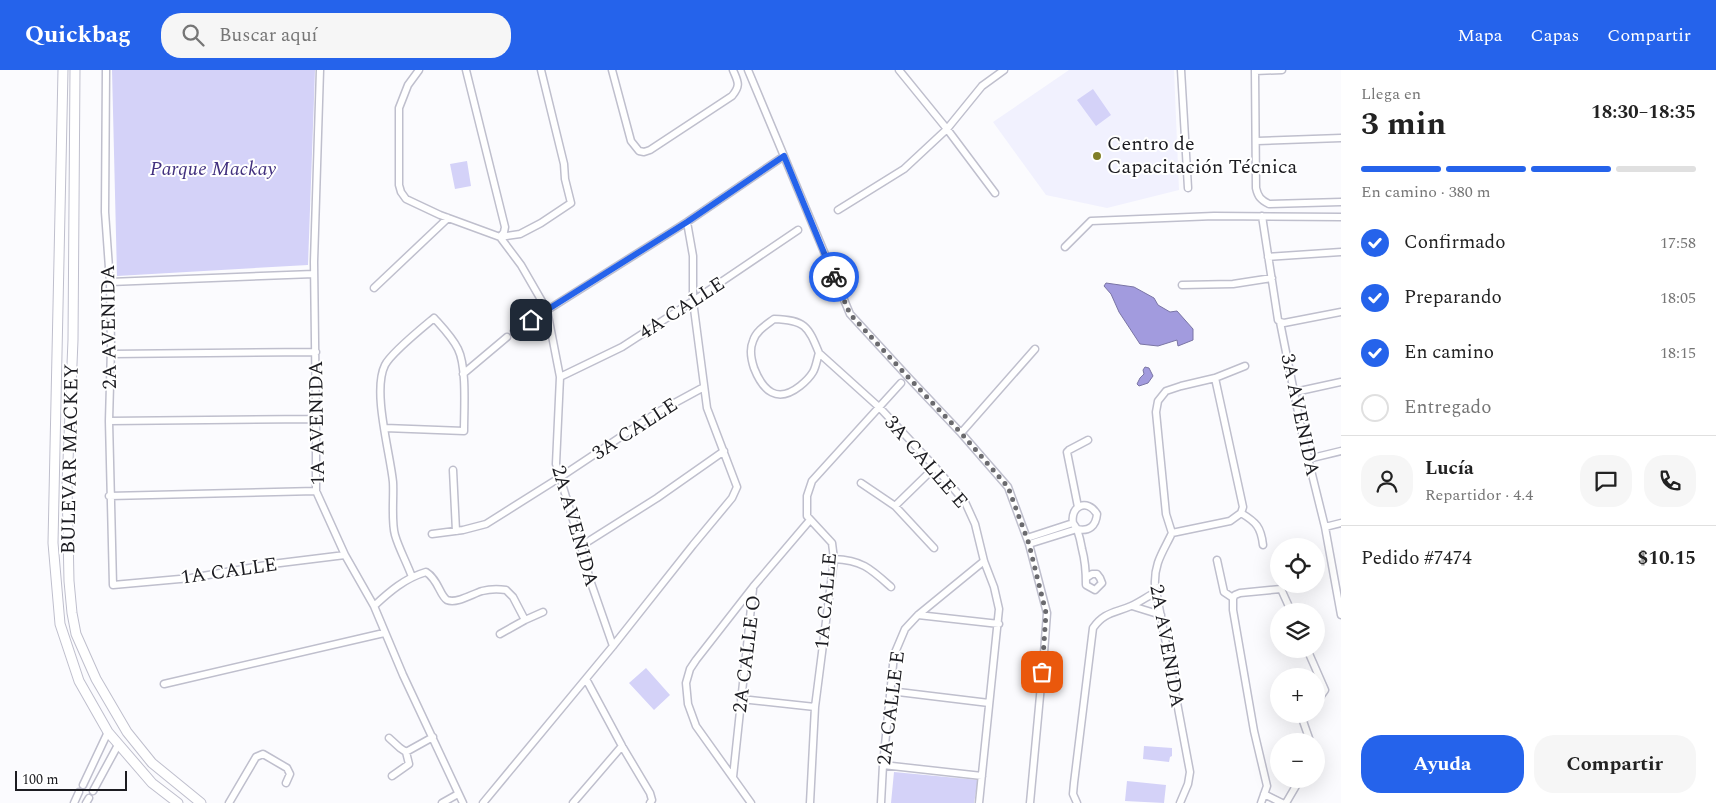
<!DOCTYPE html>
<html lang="es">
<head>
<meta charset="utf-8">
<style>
  :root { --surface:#fff; --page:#f6f6f6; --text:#222; --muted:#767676; --line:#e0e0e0; --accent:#2563eb }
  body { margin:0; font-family:Spectral,serif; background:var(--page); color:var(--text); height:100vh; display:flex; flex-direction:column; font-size:19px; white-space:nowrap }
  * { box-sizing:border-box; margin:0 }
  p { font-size:16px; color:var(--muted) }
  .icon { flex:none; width:28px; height:28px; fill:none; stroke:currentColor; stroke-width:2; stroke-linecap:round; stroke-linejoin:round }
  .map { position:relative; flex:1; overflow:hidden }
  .side { display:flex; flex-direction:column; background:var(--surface); width:375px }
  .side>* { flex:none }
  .tools { position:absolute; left:1270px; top:468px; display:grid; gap:10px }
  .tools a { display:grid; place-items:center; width:55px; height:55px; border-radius:50%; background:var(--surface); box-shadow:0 5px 20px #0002; font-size:25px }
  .scale { position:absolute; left:15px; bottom:12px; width:112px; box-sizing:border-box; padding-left:5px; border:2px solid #1c1c21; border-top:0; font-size:14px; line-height:18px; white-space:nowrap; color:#1c1c21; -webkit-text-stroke:4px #fff; paint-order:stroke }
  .pin { position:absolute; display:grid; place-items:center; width:42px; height:42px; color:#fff; margin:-21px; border-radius:10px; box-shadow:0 2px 8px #0006 }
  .courier { position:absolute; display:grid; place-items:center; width:50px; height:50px; margin:-25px; border:4px solid #2563eb; border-radius:50%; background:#fff; color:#222; box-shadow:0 1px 6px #0007 }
  .headline em { font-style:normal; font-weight:700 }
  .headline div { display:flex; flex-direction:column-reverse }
  .headline { display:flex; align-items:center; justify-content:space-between; height:85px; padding:0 20px }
  h1 { font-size:32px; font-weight:700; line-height:38px }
  .bar { display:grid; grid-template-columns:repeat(4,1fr); gap:8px 5px; align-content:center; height:60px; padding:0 20px }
  .bar i { height:6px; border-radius:4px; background:var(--line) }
  .bar .selected { background:var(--accent) }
  .bar p { grid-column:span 4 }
  .line { display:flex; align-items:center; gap:12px; padding:0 20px; border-top:1px solid var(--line) }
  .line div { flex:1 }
  .round { display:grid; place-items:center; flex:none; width:52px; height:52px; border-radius:20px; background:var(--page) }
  ol { padding:0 20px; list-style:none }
  li { display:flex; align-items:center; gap:15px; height:55px }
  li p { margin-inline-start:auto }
  li .icon { padding:5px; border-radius:50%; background:var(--accent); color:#fff; stroke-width:4 }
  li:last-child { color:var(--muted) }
  li i { width:28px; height:28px; border:2px solid var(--line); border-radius:50% }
  .cta { display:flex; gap:10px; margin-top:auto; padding:10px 20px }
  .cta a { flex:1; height:58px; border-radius:20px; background:var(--accent); color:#fff; font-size:20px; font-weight:700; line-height:58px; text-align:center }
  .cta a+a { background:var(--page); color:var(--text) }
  header { display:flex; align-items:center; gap:30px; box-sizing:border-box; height:70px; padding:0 25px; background:var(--accent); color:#fff }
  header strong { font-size:24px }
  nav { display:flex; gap:28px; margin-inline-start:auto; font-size:18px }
  .search { width:350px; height:45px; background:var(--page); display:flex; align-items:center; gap:12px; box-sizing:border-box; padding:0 18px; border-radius:20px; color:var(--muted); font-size:19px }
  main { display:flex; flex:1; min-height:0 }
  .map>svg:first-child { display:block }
</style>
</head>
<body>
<header>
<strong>Quickbag</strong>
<div class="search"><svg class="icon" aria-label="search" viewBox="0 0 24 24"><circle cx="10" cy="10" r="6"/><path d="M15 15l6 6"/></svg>Buscar aquí</div>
<nav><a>Mapa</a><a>Capas</a><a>Compartir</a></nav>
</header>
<main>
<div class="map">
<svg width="1341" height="733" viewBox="0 0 1341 733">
  <rect width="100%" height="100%" fill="#fbfbfe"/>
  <path fill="#f1f1fe" d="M1069,0H1174L1179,120L1107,138L1046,125L993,52Z"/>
  <path fill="#d4d2f8" d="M112,0H315L308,195L117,206Z
    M1093,19L1111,45L1096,56L1077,30Z
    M467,91L471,116L455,119L450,94Z
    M646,598L670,625L654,640L629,613Z
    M1144,676L1172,678V686L1170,687L1169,692L1143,689Z
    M894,702L978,710L974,733H891Z
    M1127,711L1166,715L1164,733L1125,731Z"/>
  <path fill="#a29bde" stroke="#7a75a5" d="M1106,213L1134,217L1154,228L1158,235L1170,242L1177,241L1193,259V270L1178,276L1177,270L1158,276L1140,274L1119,242L1111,224L1104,216Z
    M1145,297L1149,298L1153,306L1148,313L1139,316L1137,314L1140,308L1144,304L1143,300Z"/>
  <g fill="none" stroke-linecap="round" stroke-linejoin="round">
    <g stroke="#bfbfcd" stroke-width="9">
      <path id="street" d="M106,0L105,142L110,212L111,278L109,351L113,515L191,508L272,494L345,485
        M320,0L314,192L316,349V421L345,485L374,536L403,605L463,733
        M419,0L408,15L399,38V115L401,122L406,129L440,145L500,167L504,162L505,157L466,0
        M541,0L564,94L565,109L571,133L541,153L520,164L500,167L521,195L547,240L560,307L556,394L581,476L590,510L613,576
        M612,0L631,71L639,81L644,82L650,80L732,26C741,15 738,12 733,0
        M748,0L850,244L908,307L961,363L1008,417L1029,474L1047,543L1044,583L1030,733
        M899,0L947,59L995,123
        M1181,0L1188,118
        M1255,0L1256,118C1258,127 1261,130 1269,134L1341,132
        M1255,1L1282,0
        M1257,71L1341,68
        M838,140L904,99L947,59L982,16L1004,0
        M1262,146L1278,250L1280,252L1304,372L1325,457L1341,545
        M1065,177L1091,151L1214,146L1341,147
        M1268,187L1341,182
        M110,212L314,204
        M1182,215L1233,214L1272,208
        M374,218L448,148
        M774,249C805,250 808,256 819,283C817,289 816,297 813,302C810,307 805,312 800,316C777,334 763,321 754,298C751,289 749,280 753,271C756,261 766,255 774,249Z
        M1280,252L1284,253L1341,242
        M514,261L687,152L784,86
        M819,283L880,338L935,397L965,432L975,454L984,491L994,517L999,539L979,733
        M111,284L316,282
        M463,304L507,267
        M560,307L622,277L693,231L798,160
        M1215,308L1243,437L1241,443
        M1295,322L1341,312
        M109,351L316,349
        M385,358L464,361C464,340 467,297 458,279C452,267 443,258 434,248C422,258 391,283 385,295C372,321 390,382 393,412C394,427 391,451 395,465C399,479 407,493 412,507
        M961,363L1035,279
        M1308,389L1341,381
        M453,400L456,461
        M861,413L895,436L934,478
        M109,426L316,421
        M895,436L935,397
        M1078,437L1067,382L1069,380L1088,370
        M1241,443C1256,452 1261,457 1263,475
        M1325,457L1341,453
        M1172,463L1230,451L1241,443
        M432,464L463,460L486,454L559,408L658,342L704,317
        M1027,468L1073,453
        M1029,474L1077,459C1089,462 1096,456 1097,444C1087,428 1070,436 1073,453C1073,453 1077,459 1077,459C1079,465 1081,473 1082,479C1085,490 1086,503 1086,515L1095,520L1102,513L1100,508L1097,504H1092L1086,508
        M581,476L657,428L724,381
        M834,489C862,490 871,499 891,517
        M1217,490L1224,522L1233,528
        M1233,528V540L1254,661L1267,716L1261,733
        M1233,528L1235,525L1240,523L1281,519L1291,541
        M374,536C389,522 405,508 426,502C438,509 440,526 447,530C457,534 472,524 482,521C490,519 498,519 506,520L513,527L525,550L500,564
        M1132,536L1161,545
        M918,545L999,554
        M525,550L543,542
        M1307,579L1325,620L1316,633
        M586,609L622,676L650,723L652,730L650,733
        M164,614L384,563
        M890,621L989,633
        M741,629L815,637
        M1308,644L1303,651L1310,671
        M389,668L400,678L406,682L433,667
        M883,695L982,706
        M392,706L409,694L406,682
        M733,707L753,519
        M83,715L108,662
        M93,721L118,675
        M1264,724L1282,733
        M74,733L79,722
        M86,733L89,728
        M229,733L256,687L263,684L287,698L290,704L286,713
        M442,733L458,724
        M483,733L613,576L693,475L732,428L737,417L707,338L693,231V186L687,152
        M573,733L622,676
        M751,733L696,656L688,634L686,613L690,599L696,590L753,517L810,450
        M810,733L815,637L834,489L832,473L807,446V426L812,411L901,313
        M881,733L883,695L894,585L905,559L918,545L984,491
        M1077,733L1073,724L1074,713L1093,558C1104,542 1115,543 1131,536C1140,532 1148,526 1156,522
        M1180,733L1188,714L1190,702L1155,515C1154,493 1163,482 1172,463L1166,444L1156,342L1158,331L1166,321L1181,316L1215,308L1245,296
        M1286,733L1300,709"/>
    </g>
    <g stroke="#bfbfcd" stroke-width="11">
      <path id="secondary" d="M63,0L53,473L60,554L79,611L108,662L152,713L178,733
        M75,0L73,270L67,415L69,511L72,543L76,564L96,609L127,662L152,693L201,733"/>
    </g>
    <use href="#street" stroke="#fff" stroke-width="6"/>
    <use href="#secondary" stroke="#fff" stroke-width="9"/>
  </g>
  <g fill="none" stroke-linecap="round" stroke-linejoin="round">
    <path stroke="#6a6a6e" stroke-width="5" stroke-dasharray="0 9" d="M834,207L850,244L908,307L961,363L1008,417L1029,474L1046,543L1042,602"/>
    <path stroke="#2563eb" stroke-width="6" d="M531,250L687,152L784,86L834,207"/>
  </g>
  <circle fill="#807f27" stroke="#fff" stroke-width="2" cx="1097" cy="86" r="5"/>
  <g text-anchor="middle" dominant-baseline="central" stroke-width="4" stroke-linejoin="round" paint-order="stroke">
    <g font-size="20" fill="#1c1c21" stroke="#fff" text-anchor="start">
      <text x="1107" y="74">Centro de<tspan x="1107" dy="23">Capacitación Técnica</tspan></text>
    </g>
    <g font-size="20" font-style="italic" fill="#41307e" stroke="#fff">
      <text x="213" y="99">Parque Mackay</text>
    </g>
    <g font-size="20" fill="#1c1c21" stroke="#fff">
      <text transform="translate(682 238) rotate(-33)">4A CALLE</text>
      <text transform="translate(109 257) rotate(-91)">2A AVENIDA</text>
      <text transform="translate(1300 345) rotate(78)">3A AVENIDA</text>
      <text transform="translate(317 353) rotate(-91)">1A AVENIDA</text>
      <text transform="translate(635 359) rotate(-33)">3A CALLE</text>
      <text transform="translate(70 389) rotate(-89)">BULEVAR MACKEY</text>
      <text transform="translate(926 392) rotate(49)">3A CALLE E</text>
      <text transform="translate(575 456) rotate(74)">2A AVENIDA</text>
      <text transform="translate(229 501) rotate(-8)">1A CALLE</text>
      <text transform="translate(826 531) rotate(-85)">1A CALLE</text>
      <text transform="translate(1167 576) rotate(80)">2A AVENIDA</text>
      <text transform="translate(747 584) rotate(-83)">2A CALLE O</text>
      <text transform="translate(891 638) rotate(-83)">2A CALLE E</text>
    </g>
  </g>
</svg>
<div class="tools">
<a><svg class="icon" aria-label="locate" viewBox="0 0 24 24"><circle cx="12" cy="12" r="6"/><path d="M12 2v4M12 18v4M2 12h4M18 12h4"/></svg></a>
<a><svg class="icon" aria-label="layers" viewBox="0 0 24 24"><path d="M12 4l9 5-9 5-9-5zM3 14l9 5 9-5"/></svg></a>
<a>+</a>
<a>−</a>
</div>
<div class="scale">100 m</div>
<div class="pin" style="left:1042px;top:602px;background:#ea580c"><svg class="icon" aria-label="bag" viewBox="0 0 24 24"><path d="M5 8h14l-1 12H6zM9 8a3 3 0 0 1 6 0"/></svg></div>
<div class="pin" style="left:531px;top:250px;background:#1f2937"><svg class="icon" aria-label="home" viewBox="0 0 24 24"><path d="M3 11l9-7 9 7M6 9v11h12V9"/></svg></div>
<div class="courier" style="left:834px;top:207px"><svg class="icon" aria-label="bike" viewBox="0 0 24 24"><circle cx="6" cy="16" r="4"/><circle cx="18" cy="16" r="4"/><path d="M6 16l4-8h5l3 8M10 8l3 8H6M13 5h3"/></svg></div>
</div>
<section class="side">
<div class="headline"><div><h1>3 min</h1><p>Llega en</p></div><em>18:30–18:35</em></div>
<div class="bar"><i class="selected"></i><i class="selected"></i><i class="selected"></i><i></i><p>En camino · 380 m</p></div>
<ol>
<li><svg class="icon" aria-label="check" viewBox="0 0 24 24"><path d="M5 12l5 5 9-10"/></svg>Confirmado<p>17:58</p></li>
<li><svg class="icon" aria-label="check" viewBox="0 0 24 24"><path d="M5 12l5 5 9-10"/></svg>Preparando<p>18:05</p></li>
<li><svg class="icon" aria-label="check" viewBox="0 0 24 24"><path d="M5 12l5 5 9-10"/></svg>En camino<p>18:15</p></li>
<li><i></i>Entregado</li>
</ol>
<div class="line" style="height:90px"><a class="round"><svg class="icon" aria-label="person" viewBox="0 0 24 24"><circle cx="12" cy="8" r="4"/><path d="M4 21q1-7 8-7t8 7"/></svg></a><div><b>Lucía</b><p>Repartidor · 4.4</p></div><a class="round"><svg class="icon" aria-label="chat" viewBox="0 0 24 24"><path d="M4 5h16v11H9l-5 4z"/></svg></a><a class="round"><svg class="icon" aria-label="phone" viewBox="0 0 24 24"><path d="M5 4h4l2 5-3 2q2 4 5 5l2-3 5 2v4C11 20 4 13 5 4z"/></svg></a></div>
<div class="line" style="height:65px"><div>Pedido #7474</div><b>$10.15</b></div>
<div class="cta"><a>Ayuda</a><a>Compartir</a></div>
</section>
</main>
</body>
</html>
